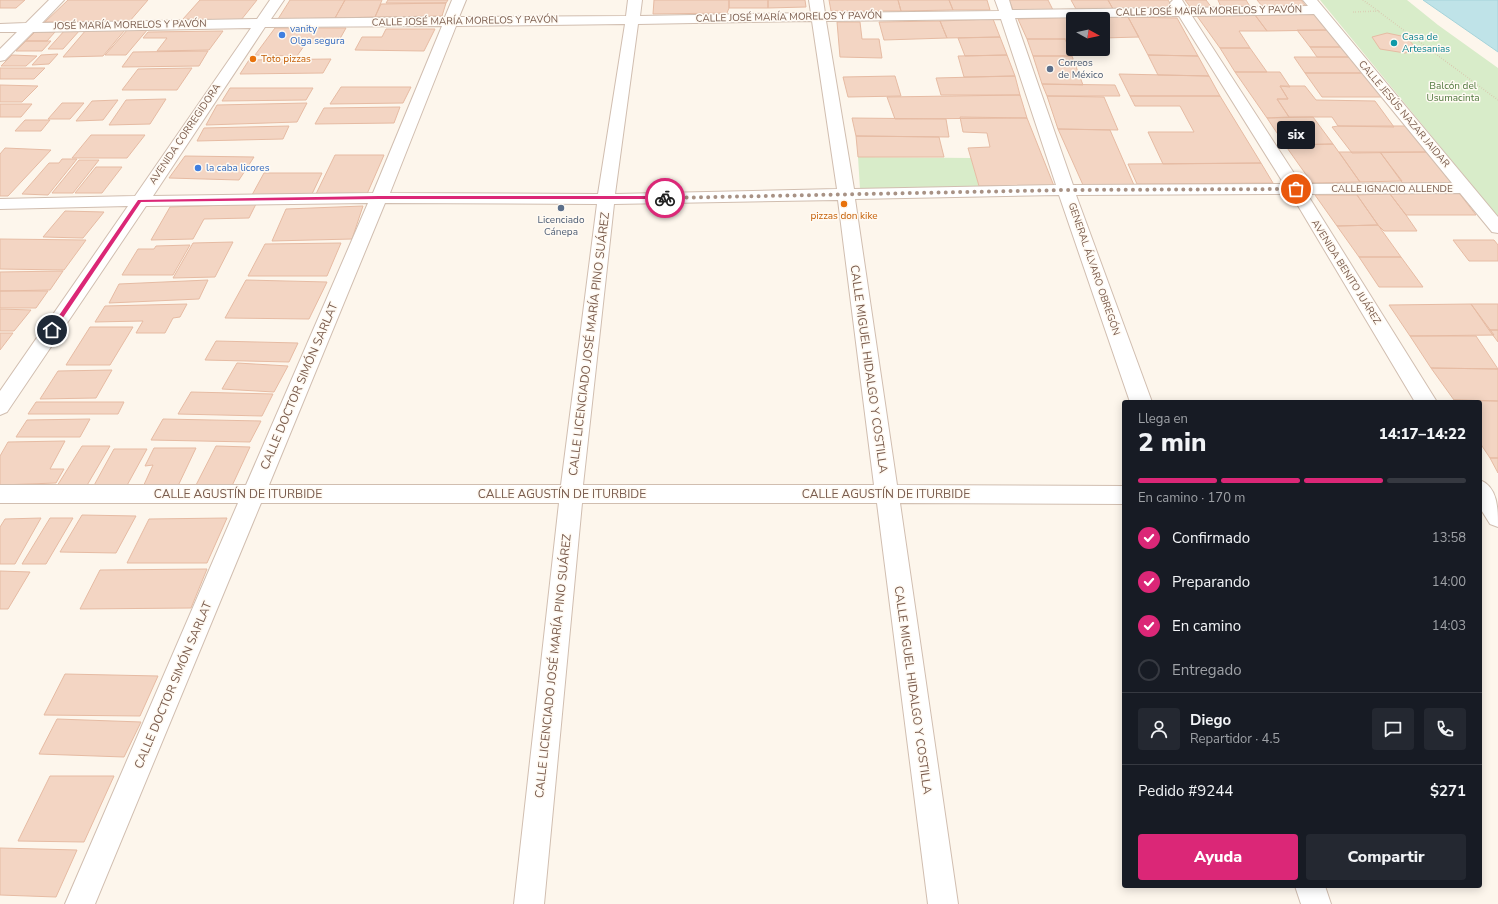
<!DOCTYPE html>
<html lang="es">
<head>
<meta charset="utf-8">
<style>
  :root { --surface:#171b24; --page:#242831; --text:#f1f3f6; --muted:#9ea1a6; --line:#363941; --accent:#db2777 }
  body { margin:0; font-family:"Nunito Sans",sans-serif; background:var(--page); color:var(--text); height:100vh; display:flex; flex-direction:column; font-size:15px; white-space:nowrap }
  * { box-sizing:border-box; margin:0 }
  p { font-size:13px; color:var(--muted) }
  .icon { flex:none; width:22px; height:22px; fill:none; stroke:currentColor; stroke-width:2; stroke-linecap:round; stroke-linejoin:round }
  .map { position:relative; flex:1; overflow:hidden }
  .details { position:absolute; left:1122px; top:400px; width:360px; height:488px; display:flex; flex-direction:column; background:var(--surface); border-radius:4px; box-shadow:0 2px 10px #0003 }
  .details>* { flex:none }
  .needle { width:26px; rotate:98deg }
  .tools { position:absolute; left:1066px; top:12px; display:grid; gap:8px }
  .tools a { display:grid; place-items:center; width:44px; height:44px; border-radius:4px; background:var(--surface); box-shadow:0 2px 10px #0003; font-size:20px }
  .pin { position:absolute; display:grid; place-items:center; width:34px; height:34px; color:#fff; margin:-17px; border:2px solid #fff; border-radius:50%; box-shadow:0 1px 4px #0007 }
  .courier { position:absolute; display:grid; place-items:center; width:40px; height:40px; margin:-20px; border:3px solid #db2777; border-radius:50%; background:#fff; color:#222; box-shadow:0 1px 5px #0007 }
  .bubble { position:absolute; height:28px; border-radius:4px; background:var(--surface); box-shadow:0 2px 10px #0003; font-size:13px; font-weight:800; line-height:28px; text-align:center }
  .headline em { font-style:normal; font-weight:800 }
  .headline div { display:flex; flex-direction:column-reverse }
  .headline { display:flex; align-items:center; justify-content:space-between; height:68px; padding:0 16px }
  h1 { font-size:26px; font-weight:800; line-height:30px }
  .bar { display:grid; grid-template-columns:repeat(4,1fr); gap:6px 4px; align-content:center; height:48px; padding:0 16px }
  .bar i { height:5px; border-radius:3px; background:var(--line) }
  .bar .active { background:var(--accent) }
  .bar p { grid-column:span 4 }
  .line { display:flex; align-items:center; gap:10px; padding:0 16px; border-top:1px solid var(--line) }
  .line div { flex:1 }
  .round { display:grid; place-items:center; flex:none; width:42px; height:42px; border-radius:4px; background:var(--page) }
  ol { padding:0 16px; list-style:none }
  li { display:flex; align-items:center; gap:12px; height:44px }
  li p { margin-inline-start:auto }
  li .icon { padding:4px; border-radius:50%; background:var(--accent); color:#fff; stroke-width:4 }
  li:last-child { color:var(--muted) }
  li i { width:22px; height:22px; border:2px solid var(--line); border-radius:50% }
  .action { display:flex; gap:8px; margin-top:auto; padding:8px 16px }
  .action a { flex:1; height:46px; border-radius:4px; background:var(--accent); color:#fff; font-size:16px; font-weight:800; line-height:46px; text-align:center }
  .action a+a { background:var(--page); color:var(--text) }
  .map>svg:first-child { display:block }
</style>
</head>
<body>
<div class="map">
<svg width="1498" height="904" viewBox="0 0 1498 904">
  <rect width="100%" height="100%" fill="#fdf6ec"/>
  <path fill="#d8ecc9" d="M1320,0H1407L1438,25L1498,68V217Z
    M858,157L971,158L979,186L860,189Z"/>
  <path fill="#bfe3e8" stroke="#a5d3da" d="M1423,0H1498V52Z"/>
  <path fill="#f3d5c3" stroke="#e6bba3" d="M0,0H25L16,8H0Z
    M68,0H148L129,22H45Z
    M200,0H257L241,20L183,19Z
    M290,0H345L335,18L278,19Z
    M345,0H382L375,17L335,18Z
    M388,0H448L446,3H386Z
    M654,0H729V8L727,13L653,14Z
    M729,0H768V8H729Z
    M768,0H805L806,7L768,8Z
    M829,0H898L901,11H831Z
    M898,0H949L953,10L901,11Z
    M949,0H987L990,10H953Z
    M1009,0H1048L1053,10H1013Z
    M1071,0H1108L1113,9H1076Z
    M1108,0H1168L1173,8L1113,9Z
    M1185,0H1206L1212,8H1191Z
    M1218,0H1246L1251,8L1221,7Z
    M1257,0H1301L1306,6H1262Z
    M446,3L442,16L375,17L381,4Z
    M1319,14L1332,30L1267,31L1255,15Z
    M1255,15L1267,31H1239L1250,48H1220L1197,16Z
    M1074,17H1128L1139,37L1103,38V19H1074Z
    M1074,17L1073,39H1027L1018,19Z
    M1128,17L1177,18L1198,56L1148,55Z
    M993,19L1000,37L947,38L940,21Z
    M940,21L947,38L884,40L879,22Z
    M837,22H860L862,39H879L882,58L840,57Z
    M275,28H346L337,44L306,43L297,56L255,55Z
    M128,29H148L126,55H105Z
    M386,29H435L424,51L355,50L362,37H382Z
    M65,30H80L63,49H48Z
    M86,30H125L103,56L63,57Z
    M1297,30H1332L1346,47H1310Z
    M223,31L209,50L157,51L167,38H143L148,32Z
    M35,32H55L47,41H26Z
    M1387,33L1406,37L1418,50L1405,53L1380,49L1372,37Z
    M1000,37L1007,55L965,56L958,38Z
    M1027,39H1065L1072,56H1033Z
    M26,41H51L42,51H16Z
    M1310,47H1346L1354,57H1317Z
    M1220,48H1250L1267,72H1235Z
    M208,51L199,66L122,67L133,52Z
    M58,54L49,64L32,65L41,55Z
    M12,55L37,56L26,66H1Z
    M1007,55L1015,76L964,77L958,56Z
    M1148,55L1198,56L1209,76L1158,75Z
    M1033,56H1072L1083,85L1042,84Z
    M1294,57H1354L1365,73H1305Z
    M331,59L323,73L240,74L249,60Z
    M0,68H45L34,79H0Z
    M192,68L177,90H122L138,69Z
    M1235,72H1280L1290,87L1280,86L1288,99H1277L1289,117L1267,118Z
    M1305,73H1365L1384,97H1322Z
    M1119,74L1209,76L1220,96H1130Z
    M895,76L901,96L848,97L843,77Z
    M1015,76L1020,95H941L936,78Z
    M1042,84L1115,85L1120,96H1047Z
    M0,85L38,86L22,102H0Z
    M1280,86H1305L1316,100L1375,101L1394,127L1338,126L1332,117H1289L1277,99H1288Z
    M341,87H411L403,103L330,104Z
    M230,88H313L306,100L222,101Z
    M1020,95L1027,118L895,119L887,97Z
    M1047,96L1104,97L1118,130L1058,129Z
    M1130,96H1220L1261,163L1163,164L1148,132H1194L1180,106H1135Z
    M166,99L150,124L109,125L126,100Z
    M118,100L103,120L76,121L92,101Z
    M62,103H84L70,119H48Z
    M307,103L297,122L206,125L217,105Z
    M0,104H32L21,117H0Z
    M400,107L394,123L315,124L324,108Z
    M960,117L1027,118L1054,186H979L968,148L990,147L987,133L963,132Z
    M1313,117L1333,144L1285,145L1267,118Z
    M852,118L946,119L949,137L856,136Z
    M25,120H50L41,131H15Z
    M289,126L283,139L197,141L204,128Z
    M1338,126H1409L1427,152L1352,153L1332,127Z
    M1058,129L1110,130L1134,185H1083Z
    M91,135H145L127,158H72Z
    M856,136L939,137L944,157H858Z
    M1333,144L1360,182L1312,183L1285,145Z
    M5,148L51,150L8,196H0V154Z
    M1339,152H1380L1402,181L1360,182Z
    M1380,152H1427L1453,185H1404Z
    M335,155H384L367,194H316Z
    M185,156L254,157L239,180L169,178Z
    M62,159H77L48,195L22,194L49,163H59Z
    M79,160H99L73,193H52Z
    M1261,163L1273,183L1137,184L1128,164Z
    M96,167H122L102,193H75Z
    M264,173H322L312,194L252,195Z
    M1459,193L1476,215H1406L1390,194Z
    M1390,194L1406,215L1417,231H1384L1378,225L1357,195Z
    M1315,195H1357L1378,225L1337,226Z
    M256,204L249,218L204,219L193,239L151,240L170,207Z
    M363,206L352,239L272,241L286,209Z
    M65,211L104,212L83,238L43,237Z
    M1378,225L1401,257H1359L1337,226Z
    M0,239L86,240L64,270L0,269Z
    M1453,240H1494L1498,245V261H1469Z
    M233,242L215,277L173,278L193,243Z
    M341,243L327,276H248L265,244Z
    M190,245L173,275H122L138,249H154L156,246Z
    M1359,257H1401L1423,287H1379Z
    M63,271L50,290L0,291V272Z
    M208,280L199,299L109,303L119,284Z
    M246,280L327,282L309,319L225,318Z
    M0,291H48L36,308H0Z
    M187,304L180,317L173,318L165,333H136L143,321L95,322L105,306Z
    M1471,304L1494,335L1410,336L1389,305Z
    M1471,304H1498V330H1489Z
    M0,309L31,310L14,331H0Z
    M90,327H133L110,365H66Z
    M1489,330H1498V342Z
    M0,333H13L0,350Z
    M1410,336H1476L1498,369L1431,368Z
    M216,341L298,343L289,362L205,360Z
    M237,363L288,366L274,392L222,389Z
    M1431,368L1498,369V401L1454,400Z
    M112,370L96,398L40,399L58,371Z
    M191,392L273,394L262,416L178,414Z
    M1454,400L1498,401V458H1490L1480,443V402H1455Z
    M36,402H124L118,414H28Z
    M90,419L80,437H16L27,420Z
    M163,419L261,421L250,442L151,440Z
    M65,441L50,469H64L56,483L0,485V456L8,442Z
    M82,446H110L86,487L57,486Z
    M216,446L250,447L231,488L195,487Z
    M154,448H196L177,488L142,489L153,465L145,466Z
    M114,449H147L125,489H92Z
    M1490,458H1498V473Z
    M82,515L136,516L116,553L60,552Z
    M41,518L15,564H0V527L5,519Z
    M50,518H73L46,564H22Z
    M227,518L207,563H127L149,519Z
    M207,569L191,608L80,609L100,570Z
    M0,571L30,572L8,609H0Z
    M65,674L158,676L140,716L44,715Z
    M57,719L141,722L124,757L39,754Z
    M50,776H114L84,842L18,841Z
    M0,848L77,850L56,897L0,895Z"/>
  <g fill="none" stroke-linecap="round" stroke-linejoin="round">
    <g stroke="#d1beb0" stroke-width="2">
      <path id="minor" d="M49,0H64L42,23L257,19L270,0H284L271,19L445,17L452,0H466L459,17L626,16L628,0H642L640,16L811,13L809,0H823L825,13L999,11L995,0H1009L1012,10L1173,8L1170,3L1173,0H1182L1187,8L1308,6L1303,0H1317L1498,217V233L1492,232L1460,193L1307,194L1437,402H1415L1291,194L1076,195L1152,402H1130L1059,195L855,199L897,485L1124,486V504L900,503L958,904H928L877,503H582L544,904H514L559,503H261L95,904H65L238,503H0V485H246L368,203L146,206L7,412L0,415V391L128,206L0,209V199L135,196L251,28L33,32L5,60L0,61V49L17,32H0V24L26,23ZM1314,14L1452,183L1301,184L1192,16ZM1179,16L1284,184L1073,185L1015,18ZM1001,19L1056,185L854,189L826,21ZM812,21L837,189L615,194L638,24ZM625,24L598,194L390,193L456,26ZM442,26L373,193L153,196L265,27ZM838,200L874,485H583L614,204ZM385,203L597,204L561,485H269Z
        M1480,480C1498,487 1498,509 1498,527L1490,524L1480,508Z
        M1295,886H1325L1331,904H1301Z"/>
    </g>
    <path stroke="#d9b8a5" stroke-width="1.5" stroke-dasharray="0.5 2" stroke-linecap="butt" d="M1363,0L1498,100
      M1353,12L1379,11"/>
    <use href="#minor" fill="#fff" fill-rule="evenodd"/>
  </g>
  <path fill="#db2777" d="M379,196H665L668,198L665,199H379L141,202L54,331L49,330L138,200Z"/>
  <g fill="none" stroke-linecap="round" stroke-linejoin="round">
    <path stroke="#a89285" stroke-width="4" stroke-dasharray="0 7.2" d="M665,198L1066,190L1296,189"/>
  </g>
  <g fill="#3f7fe0" stroke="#fffaf3" stroke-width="1.5">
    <circle cx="282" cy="35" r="4"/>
    <circle cx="198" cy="168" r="4"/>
  </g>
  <circle fill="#0f9aa8" stroke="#fffaf3" stroke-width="1.5" cx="1394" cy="43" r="4"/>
  <g fill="#e8710a" stroke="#fffaf3" stroke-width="1.5">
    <circle cx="253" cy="59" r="4"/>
    <circle cx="844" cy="204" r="4"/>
  </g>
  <g fill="#5c6f8a" stroke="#fffaf3" stroke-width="1.5">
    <circle cx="1050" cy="69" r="4"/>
    <circle cx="561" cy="208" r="4"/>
  </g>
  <g text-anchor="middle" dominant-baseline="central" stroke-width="3" stroke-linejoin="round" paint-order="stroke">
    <g font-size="10" fill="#7a5c4d" stroke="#fffaf3">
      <text transform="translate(1209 11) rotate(-1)">CALLE JOSÉ MARÍA MORELOS Y PAVÓN</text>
      <text transform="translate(789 17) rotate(-1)">CALLE JOSÉ MARÍA MORELOS Y PAVÓN</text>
      <text transform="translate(465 21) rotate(-1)">CALLE JOSÉ MARÍA MORELOS Y PAVÓN</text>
      <text transform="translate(130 25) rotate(-1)">JOSÉ MARÍA MORELOS Y PAVÓN</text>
      <text transform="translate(1404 114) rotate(50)">CALLE JESÚS NAZAR JAIDAR</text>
      <text transform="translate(185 134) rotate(-56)">AVENIDA CORREGIDORA</text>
      <text x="1392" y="189">CALLE IGNACIO ALLENDE</text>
      <text transform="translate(1094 269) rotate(71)">GENERAL ÁLVARO OBREGÓN</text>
      <text transform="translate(1346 272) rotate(58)">AVENIDA BENITO JUÁREZ</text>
    </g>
    <g font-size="10" fill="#366cbe" stroke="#fffaf3" text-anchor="start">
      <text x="290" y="29">vanity<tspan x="290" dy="12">Olga segura</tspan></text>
      <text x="206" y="168">la caba licores</text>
    </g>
    <g font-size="10" fill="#0d838f" stroke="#fffaf3" text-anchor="start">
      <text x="1402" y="37">Casa de<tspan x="1402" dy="12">Artesanias</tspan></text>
    </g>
    <g font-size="10" fill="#c56008" stroke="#fffaf3" text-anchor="start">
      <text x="261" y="59">Toto pizzas</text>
      <text x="844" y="216" text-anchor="middle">pizzas don kike</text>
    </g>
    <g font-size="10" fill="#4e5e75" stroke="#fffaf3" text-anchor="start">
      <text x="1058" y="63">Correos<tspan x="1058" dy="12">de México</tspan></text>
      <text x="561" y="220" text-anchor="middle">Licenciado<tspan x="561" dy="12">Cánepa</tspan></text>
    </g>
    <g font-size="10" fill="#537a41" stroke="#fffaf3">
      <text x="1453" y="86">Balcón del<tspan x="1453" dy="12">Usumacinta</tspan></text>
    </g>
    <g font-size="12" fill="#7a5c4d" stroke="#fffaf3">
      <text transform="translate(589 344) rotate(-83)">CALLE LICENCIADO JOSÉ MARÍA PINO SUÁREZ</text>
      <text transform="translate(869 369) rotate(82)">CALLE MIGUEL HIDALGO Y COSTILLA</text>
      <text transform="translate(299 386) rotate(-67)">CALLE DOCTOR SIMÓN SARLAT</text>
      <text x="238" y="494">CALLE AGUSTÍN DE ITURBIDE</text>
      <text x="562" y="494">CALLE AGUSTÍN DE ITURBIDE</text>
      <text x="886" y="494">CALLE AGUSTÍN DE ITURBIDE</text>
      <text transform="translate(553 666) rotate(-84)">CALLE LICENCIADO JOSÉ MARÍA PINO SUÁREZ</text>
      <text transform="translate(173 685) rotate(-67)">CALLE DOCTOR SIMÓN SARLAT</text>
      <text transform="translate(913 690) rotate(82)">CALLE MIGUEL HIDALGO Y COSTILLA</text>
    </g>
  </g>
</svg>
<div class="tools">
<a><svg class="needle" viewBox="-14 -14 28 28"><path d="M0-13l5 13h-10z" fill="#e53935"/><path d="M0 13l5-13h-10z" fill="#9ea1a6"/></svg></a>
</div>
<div class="pin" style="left:1296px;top:189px;background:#ea580c"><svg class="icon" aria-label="bag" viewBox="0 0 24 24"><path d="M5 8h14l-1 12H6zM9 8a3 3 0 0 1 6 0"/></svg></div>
<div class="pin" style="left:52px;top:330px;background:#1f2937"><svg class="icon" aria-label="home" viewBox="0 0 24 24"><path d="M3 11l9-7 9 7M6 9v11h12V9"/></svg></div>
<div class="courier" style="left:665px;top:198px"><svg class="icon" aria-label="bike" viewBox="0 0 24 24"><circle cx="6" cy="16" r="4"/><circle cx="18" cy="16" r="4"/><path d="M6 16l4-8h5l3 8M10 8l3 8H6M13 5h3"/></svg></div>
<div class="bubble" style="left:1277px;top:121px;width:38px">six</div>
<section class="details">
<div class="headline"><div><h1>2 min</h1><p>Llega en</p></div><em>14:17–14:22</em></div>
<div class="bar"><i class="active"></i><i class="active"></i><i class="active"></i><i></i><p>En camino · 170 m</p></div>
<ol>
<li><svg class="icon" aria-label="check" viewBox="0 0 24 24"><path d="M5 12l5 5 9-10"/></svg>Confirmado<p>13:58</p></li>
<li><svg class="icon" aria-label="check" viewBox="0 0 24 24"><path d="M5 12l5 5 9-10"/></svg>Preparando<p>14:00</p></li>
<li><svg class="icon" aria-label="check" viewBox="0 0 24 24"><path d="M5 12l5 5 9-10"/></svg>En camino<p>14:03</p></li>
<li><i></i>Entregado</li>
</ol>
<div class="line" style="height:72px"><a class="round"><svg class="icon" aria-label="person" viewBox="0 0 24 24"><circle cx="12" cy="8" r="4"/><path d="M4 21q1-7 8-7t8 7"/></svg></a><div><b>Diego</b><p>Repartidor · 4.5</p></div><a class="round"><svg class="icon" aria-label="chat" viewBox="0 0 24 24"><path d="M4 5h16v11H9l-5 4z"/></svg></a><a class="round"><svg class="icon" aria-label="phone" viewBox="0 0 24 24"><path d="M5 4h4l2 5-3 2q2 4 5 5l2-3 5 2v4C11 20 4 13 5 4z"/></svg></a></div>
<div class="line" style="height:52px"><div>Pedido #9244</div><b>$271</b></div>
<div class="action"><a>Ayuda</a><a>Compartir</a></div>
</section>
</div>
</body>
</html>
